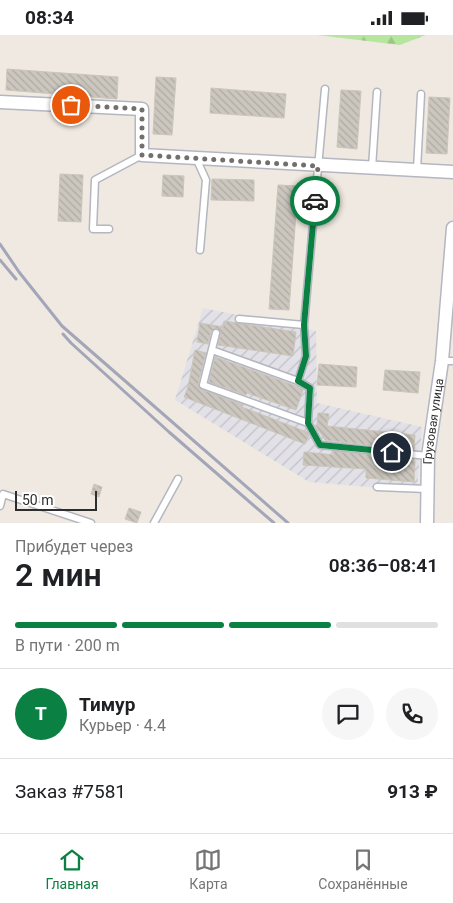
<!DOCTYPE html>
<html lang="ru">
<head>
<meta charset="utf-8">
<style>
  :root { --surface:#fff; --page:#f6f6f6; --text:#202124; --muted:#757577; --line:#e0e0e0; --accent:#0b8043 }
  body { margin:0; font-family:Roboto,sans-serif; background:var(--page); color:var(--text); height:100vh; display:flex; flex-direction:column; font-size:19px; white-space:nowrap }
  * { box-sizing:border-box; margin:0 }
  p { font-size:16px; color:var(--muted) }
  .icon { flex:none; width:28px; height:28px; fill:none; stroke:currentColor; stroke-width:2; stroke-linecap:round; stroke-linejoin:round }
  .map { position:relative; height:488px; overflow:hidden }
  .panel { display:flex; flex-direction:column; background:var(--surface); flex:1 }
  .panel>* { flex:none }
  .scale { position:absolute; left:15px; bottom:12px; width:82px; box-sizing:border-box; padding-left:5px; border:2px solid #2e2e2e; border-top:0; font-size:14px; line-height:18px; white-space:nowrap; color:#2e2e2e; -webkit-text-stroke:4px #fff; paint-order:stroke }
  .pin { position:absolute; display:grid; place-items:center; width:42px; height:42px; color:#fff; margin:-21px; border:2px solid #fff; border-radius:50%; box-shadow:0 1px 5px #0007 }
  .courier { position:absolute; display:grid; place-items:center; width:50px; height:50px; margin:-25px; border:4px solid #0b8043; border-radius:50%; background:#fff; color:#222; box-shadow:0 1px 6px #0007 }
  .head em { font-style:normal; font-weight:600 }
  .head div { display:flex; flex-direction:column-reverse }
  .head { display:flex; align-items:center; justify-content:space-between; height:85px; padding:0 15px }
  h1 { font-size:32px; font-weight:600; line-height:38px }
  .bar { display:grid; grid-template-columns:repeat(4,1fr); gap:8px 5px; align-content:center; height:60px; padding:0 15px }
  .bar i { height:6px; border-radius:4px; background:var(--line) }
  .bar .selected { background:var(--accent) }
  .bar p { grid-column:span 4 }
  .line { display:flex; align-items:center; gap:12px; padding:0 15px; border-top:1px solid var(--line) }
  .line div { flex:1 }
  .round { display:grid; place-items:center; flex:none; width:52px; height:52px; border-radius:26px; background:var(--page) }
  .status { display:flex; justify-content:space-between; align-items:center; height:35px; padding:0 25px; background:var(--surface); direction:ltr }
  .status svg { height:14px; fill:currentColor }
  .tabs { display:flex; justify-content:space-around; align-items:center; height:70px; border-top:1px solid var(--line); background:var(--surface); font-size:14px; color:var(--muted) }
  .tabs a { display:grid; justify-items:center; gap:2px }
  .tabs .selected { color:var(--accent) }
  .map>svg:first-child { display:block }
</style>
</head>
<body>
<div class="status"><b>08:34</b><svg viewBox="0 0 49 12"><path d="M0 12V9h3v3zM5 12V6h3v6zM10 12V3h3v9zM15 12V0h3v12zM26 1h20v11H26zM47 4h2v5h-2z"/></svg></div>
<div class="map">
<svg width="453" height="488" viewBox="0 0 453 488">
  <defs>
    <pattern id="industrial-furrows" width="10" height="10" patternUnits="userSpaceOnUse" patternTransform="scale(1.25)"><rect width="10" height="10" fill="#e3e1e8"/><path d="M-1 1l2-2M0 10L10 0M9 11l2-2" fill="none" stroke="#c3c1c7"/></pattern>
    <pattern id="forest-firs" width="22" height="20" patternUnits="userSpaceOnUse" patternTransform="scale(1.25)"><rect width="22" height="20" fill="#b6e59e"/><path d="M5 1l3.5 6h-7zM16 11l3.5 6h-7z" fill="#9dc588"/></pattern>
    <pattern id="building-back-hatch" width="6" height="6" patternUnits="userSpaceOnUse" patternTransform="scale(1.25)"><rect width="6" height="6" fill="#cbc7bf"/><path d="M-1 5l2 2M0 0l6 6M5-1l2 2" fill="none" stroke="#afaba4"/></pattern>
  </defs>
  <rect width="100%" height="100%" fill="#efe9e1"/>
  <path fill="url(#industrial-furrows)" d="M203,273L316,296L317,368L422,392L417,456L309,447L175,365Z"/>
  <path fill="url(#forest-firs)" d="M317,0H426L400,10Z"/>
  <path fill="url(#building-back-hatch)" stroke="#cbc5ba" d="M7,34L118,42L117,64L6,55Z
    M156,42L176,43L172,100L153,99Z
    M211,53L286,59L284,83L210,78Z
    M341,55L361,56L357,114L337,112Z
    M429,62L450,63L447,119L426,118Z
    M60,139L83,140L81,187L58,186Z
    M163,140L184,141L183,162L162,161Z
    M212,144L254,145V166L211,165Z
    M278,150L298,151L289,275L269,274Z
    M224,286L296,297L293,321L218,310L221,297L217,293L211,296L208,309L197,307L200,288L223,292Z
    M195,315L206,318L198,349L200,354L243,370L242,372L307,397L309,400L305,409L184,362L188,352Z
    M215,322L296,351L303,355L296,375L247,358L246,360L209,347Z
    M319,329L357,332L356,352L317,350Z
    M385,335L420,337L418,358L383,355Z
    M318,378L329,379L327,391L415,400L414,415L325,405L315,390H317Z
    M332,416L413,424L415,426L414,447L366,443V434L303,430L304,417L335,420Z
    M94,449L102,452L99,462L91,459Z
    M129,473L141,477L137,488L125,484Z"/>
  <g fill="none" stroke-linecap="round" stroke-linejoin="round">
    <g stroke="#b4b7c1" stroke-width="9">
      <path id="lane" d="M196,123L206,145L200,215
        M372,133L377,57
        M417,135L421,59
        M109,194H93L95,145L142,120
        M239,284L304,290
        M216,298L203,350L308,388L320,410L428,421
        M212,315L298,346L306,321L304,290L325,54
        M442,326H453
        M298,346L310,353L308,388
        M377,452L427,454
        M0,471L3,459L91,488
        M154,488L178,444"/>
    </g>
    <g stroke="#b4b7c1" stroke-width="15">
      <g id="street">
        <path d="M0,67L142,74V120L453,137"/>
        <path id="s1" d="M427,488L428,421L442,326L453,193"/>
      </g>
    </g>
    <use href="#lane" stroke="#fff" stroke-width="6"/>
    <use href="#street" stroke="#fff" stroke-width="12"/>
    <path stroke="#a3a6b8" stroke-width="3" d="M0,209L19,237L62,291L288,488
      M0,225L16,244
      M63,299L71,308L169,397L274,488"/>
  </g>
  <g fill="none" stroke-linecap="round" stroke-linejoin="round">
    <path stroke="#726f6d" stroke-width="5" stroke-dasharray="0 9" d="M71,70L142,74V120L318,131L315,166"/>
    <path stroke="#0b8043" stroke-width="6" d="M315,166L304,290L306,321L298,346L310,353L308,388L320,410L392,417"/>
  </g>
  <g text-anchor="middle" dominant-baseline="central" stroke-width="4" stroke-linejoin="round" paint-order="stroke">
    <g font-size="12" fill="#2e2e2e" stroke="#fff">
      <text stroke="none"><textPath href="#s1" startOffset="102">Грузовая улица</textPath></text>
    </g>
  </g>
</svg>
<div class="scale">50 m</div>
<div class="pin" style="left:71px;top:70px;background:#ea580c"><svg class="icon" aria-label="bag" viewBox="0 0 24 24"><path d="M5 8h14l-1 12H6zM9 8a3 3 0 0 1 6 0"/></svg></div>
<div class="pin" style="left:392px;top:417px;background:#1f2937"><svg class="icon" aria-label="home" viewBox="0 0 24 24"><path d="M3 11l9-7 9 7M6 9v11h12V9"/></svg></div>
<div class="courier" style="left:315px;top:166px"><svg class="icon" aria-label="car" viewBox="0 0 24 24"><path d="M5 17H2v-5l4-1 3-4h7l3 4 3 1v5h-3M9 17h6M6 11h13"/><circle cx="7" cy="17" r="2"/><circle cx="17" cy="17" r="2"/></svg></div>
</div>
<section class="panel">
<div class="head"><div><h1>2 мин</h1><p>Прибудет через</p></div><em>08:36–08:41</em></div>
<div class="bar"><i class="selected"></i><i class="selected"></i><i class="selected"></i><i></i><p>В пути · 200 m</p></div>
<div class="line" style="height:90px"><b class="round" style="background:var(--accent);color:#fff">Т</b><div><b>Тимур</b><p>Курьер · 4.4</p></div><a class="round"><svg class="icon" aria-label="chat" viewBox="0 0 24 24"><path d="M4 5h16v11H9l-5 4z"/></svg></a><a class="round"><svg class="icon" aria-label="phone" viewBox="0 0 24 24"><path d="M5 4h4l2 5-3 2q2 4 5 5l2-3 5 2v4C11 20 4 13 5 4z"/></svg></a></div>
<div class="line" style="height:65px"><div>Заказ #7581</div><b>913 ₽</b></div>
</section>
<nav class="tabs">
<a class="selected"><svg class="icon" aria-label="home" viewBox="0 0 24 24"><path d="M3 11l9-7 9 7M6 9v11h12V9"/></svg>Главная</a>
<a><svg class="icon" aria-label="map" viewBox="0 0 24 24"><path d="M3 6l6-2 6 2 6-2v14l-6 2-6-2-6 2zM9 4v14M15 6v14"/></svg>Карта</a>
<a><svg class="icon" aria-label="saved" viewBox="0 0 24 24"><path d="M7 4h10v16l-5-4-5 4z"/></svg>Сохранённые</a>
</nav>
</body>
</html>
